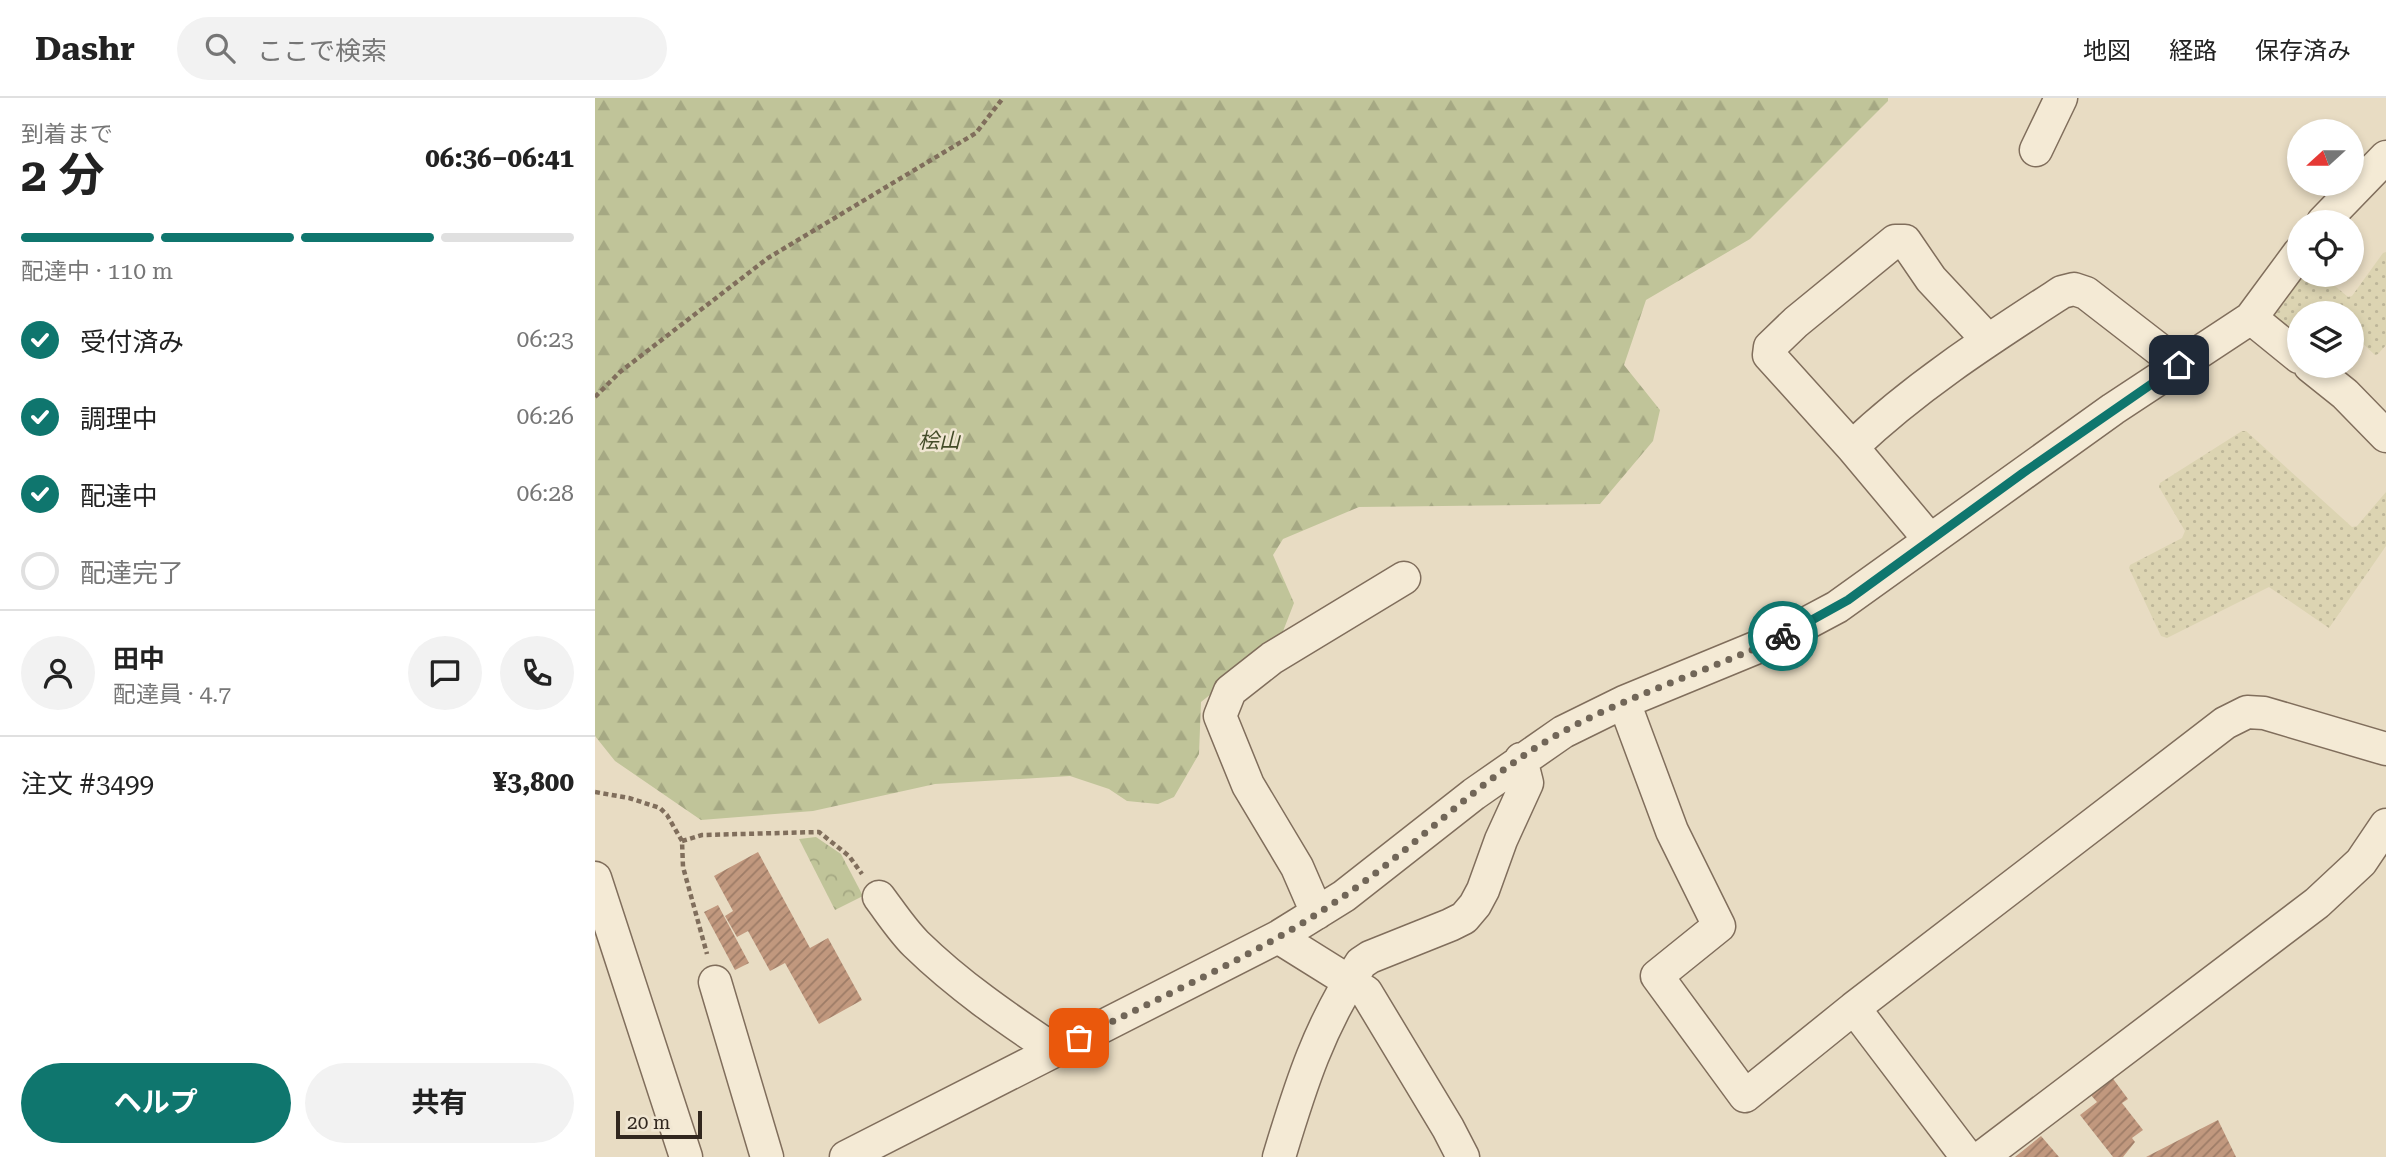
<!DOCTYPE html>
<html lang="ja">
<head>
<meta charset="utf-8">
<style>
  :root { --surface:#fff; --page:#f2f2f2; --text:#222; --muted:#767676; --line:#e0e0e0; --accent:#0f766e }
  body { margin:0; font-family:"Roboto Serif","Noto Sans JP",serif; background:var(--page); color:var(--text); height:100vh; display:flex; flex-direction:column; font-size:26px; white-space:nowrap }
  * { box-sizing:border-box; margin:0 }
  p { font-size:23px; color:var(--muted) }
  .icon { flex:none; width:38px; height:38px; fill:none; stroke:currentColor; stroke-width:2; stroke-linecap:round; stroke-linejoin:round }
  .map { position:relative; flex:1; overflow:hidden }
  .sheet { display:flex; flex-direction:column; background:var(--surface); width:595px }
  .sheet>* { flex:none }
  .needle { width:46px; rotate:249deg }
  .tools { position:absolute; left:1692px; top:21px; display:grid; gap:14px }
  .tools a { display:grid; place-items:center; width:77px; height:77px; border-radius:50%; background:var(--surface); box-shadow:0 4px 10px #0003; font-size:35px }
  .scale { position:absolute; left:21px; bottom:18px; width:86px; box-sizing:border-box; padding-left:7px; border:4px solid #31271e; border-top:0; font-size:19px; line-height:24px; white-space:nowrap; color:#31271e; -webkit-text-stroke:5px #f0e6d2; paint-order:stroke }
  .pin { position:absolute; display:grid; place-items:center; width:60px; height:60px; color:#fff; margin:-30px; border-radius:14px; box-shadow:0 4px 10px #0006 }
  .courier { position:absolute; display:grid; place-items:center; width:70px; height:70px; margin:-35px; border:5px solid #0f766e; border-radius:50%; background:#fff; color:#222; box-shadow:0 2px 9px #0007 }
  .head em { font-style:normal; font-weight:700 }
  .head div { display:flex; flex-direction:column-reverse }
  .head { display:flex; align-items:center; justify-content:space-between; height:119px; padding:0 21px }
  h1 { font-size:46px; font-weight:700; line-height:52px }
  .bar { display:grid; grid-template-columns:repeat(4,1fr); gap:10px 7px; align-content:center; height:84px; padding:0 21px }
  .bar i { height:9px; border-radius:5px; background:var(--line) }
  .bar .current { background:var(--accent) }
  .bar p { grid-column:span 4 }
  .line { display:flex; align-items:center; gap:18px; padding:0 21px; border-top:2px solid var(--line) }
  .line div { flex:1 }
  .round { display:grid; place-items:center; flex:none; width:74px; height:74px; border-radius:37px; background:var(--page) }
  ol { padding:0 21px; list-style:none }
  li { display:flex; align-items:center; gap:21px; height:77px }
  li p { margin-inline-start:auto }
  li .icon { padding:7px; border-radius:50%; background:var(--accent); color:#fff; stroke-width:4 }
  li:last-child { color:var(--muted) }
  li i { width:38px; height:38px; border:4px solid var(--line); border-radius:50% }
  .button { display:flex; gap:14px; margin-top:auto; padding:14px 21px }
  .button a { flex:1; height:80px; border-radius:42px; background:var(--accent); color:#fff; font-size:28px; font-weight:700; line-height:80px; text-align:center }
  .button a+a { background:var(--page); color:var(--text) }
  header { display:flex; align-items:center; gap:42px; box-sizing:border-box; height:98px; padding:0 35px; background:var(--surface); border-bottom:2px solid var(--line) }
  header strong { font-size:33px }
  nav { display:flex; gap:38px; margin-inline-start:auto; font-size:24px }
  .search { width:490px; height:63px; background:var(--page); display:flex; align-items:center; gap:18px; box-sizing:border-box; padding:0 24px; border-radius:38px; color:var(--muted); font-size:26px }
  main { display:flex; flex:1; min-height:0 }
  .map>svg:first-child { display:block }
</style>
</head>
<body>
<header>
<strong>Dashr</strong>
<div class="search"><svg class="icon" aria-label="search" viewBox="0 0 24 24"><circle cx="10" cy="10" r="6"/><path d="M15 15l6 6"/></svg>ここで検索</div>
<nav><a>地図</a><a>経路</a><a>保存済み</a></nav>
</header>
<main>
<section class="sheet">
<div class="head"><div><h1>2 分</h1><p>到着まで</p></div><em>06:36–06:41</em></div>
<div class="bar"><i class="current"></i><i class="current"></i><i class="current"></i><i></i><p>配達中 · 110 m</p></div>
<ol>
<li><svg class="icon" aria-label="check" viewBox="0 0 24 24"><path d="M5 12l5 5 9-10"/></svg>受付済み<p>06:23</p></li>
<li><svg class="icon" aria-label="check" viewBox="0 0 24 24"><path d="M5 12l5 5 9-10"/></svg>調理中<p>06:26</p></li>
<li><svg class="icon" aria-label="check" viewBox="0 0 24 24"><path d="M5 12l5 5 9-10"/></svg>配達中<p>06:28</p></li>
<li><i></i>配達完了</li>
</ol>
<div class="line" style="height:126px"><a class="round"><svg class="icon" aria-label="person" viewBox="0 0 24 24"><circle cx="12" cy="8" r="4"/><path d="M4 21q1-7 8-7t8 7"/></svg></a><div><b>田中</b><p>配達員 · 4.7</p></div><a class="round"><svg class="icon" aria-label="chat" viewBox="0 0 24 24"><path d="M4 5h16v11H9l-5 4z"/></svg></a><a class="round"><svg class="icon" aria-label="phone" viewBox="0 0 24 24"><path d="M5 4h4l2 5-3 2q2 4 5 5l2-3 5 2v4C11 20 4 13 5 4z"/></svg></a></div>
<div class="line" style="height:91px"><div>注文 #3499</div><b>¥3,800</b></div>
<div class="button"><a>ヘルプ</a><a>共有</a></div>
</section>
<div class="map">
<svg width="1791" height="1059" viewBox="0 0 1791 1059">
  <defs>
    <pattern id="farmland-dots" width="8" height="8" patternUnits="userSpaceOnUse" patternTransform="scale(1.75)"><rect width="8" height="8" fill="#dcd4b2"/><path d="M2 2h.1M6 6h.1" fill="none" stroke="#bdb699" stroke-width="1.8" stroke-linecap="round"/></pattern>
    <pattern id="forest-firs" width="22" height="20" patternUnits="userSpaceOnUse" patternTransform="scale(1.75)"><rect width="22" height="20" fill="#c0c499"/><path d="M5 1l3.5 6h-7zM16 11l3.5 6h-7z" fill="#a5a883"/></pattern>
    <pattern id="park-crowns" width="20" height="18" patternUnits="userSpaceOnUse" patternTransform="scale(1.75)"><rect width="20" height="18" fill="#c0c499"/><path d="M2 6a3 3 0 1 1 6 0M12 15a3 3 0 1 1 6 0" fill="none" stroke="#a5a883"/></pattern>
    <pattern id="building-hatch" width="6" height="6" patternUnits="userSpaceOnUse" patternTransform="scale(1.75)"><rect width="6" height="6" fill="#c1987e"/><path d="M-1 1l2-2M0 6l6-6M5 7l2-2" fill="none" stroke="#9d7c67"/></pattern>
  </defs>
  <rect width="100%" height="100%" fill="#e8dcc3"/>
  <path fill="url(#farmland-dots)" d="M1791,154V247L1783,256L1780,257L1765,243L1757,250V215H1704V246L1685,233L1680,217L1709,177H1727L1753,199L1757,198L1788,155Z
    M1647,333H1651L1757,429L1762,428L1791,394V448L1734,530L1674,489L1572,540L1566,538L1534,470L1535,467L1587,440L1590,433L1564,389L1565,385Z"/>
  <path fill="url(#forest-firs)" d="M0,0H1293V3L1155,141L1051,202L1029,267L1065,312L1058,343L1005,406L764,409L688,441L678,457L699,505L685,541L606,604L604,656L579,699L563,706L532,703L514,691L475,678L340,686L218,713L106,722L20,663L0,638Z"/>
  <path fill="url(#park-crowns)" d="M221,739L246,756L268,798L240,812L204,741Z"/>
  <path fill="url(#building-hatch)" d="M163,754L215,850L233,840L267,902L224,926L190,865L175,873L153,833L142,839L130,818L138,813L119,778Z
    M123,807L154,865L140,872L109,814Z
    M1516,978L1533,1001L1527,1005L1548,1032L1537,1040L1540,1044L1528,1059H1518L1485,1017L1502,1004L1494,995Z
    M1623,1022L1641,1059H1551Z
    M1446,1038L1464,1059H1420Z"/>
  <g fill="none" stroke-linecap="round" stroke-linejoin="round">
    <g stroke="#806e5c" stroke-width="35">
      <path id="minor" d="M1441,52L1466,0
        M1728,124L1791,59
        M1656,220L1704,259
        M1715,268L1750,296L1791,338
        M1257,349L1174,257L1175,249L1201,224L1300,143H1310L1336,181L1393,242
        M1335,442L1257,349C1321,288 1393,242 1467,194L1479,191L1491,195L1584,267
        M1029,604L1077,733L1124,828L1062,878L1150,998L1259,910
        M0,780L91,1059
        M284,799C296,815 307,832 321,846C363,887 411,920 459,952
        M722,815L702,769L653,687L625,618L635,593L677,560L809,480
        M683,839L771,894L853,1030L868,1059
        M120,884L172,1059
        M251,1059L683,839L749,798L879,696L968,634L1029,604L1182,541L1242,509L1518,311L1656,220L1704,155
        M684,1059C706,986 724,929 766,865L775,859L855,827L869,820L880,807L888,792L906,742L932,685L926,661
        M1372,1059L1259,910L1630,625L1652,614L1669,615L1791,651
        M1387,1059L1722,805L1766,764L1791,727"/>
    </g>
    <path stroke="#806e5c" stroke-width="4.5" stroke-dasharray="5 3.5" stroke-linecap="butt" d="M0,299L25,274L173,160L381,35L408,0
      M0,694L34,700L65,710L72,717L87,743L88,769L112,856
      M87,743L107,737L224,734L254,758L267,776"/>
    <use href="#minor" stroke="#f4ead5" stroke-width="32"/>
  </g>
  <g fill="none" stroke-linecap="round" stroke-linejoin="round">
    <path stroke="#716658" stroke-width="7" stroke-dasharray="0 12.6" d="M484,940C573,895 667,855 749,798C824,747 889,676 969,633C1039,595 1116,572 1188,538"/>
    <path stroke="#0f766e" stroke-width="9" d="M1188,538L1253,502L1428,375L1584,267"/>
  </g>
  <g text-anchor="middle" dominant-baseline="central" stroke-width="5" stroke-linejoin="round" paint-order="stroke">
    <g font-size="21" font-style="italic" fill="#434b28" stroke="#f0e6d2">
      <text x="344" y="343">桧山</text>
    </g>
  </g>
</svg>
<div class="tools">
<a><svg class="needle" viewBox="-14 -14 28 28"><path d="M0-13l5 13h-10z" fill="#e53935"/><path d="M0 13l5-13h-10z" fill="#767676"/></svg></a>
<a><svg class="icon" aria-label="locate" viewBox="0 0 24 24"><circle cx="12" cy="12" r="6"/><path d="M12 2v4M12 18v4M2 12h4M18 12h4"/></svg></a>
<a><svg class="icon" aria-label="layers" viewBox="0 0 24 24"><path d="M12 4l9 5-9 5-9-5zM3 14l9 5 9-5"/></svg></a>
</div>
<div class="scale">20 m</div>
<div class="pin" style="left:484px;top:940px;background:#ea580c"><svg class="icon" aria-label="bag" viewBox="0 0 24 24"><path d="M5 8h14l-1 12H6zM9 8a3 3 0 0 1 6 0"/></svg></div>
<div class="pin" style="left:1584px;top:267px;background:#1f2937"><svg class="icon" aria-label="home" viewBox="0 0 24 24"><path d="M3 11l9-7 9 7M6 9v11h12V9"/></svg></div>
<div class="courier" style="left:1188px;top:538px"><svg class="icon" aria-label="bike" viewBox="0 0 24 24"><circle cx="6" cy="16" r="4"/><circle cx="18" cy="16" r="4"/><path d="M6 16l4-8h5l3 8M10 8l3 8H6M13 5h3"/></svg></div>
</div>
</main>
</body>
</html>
